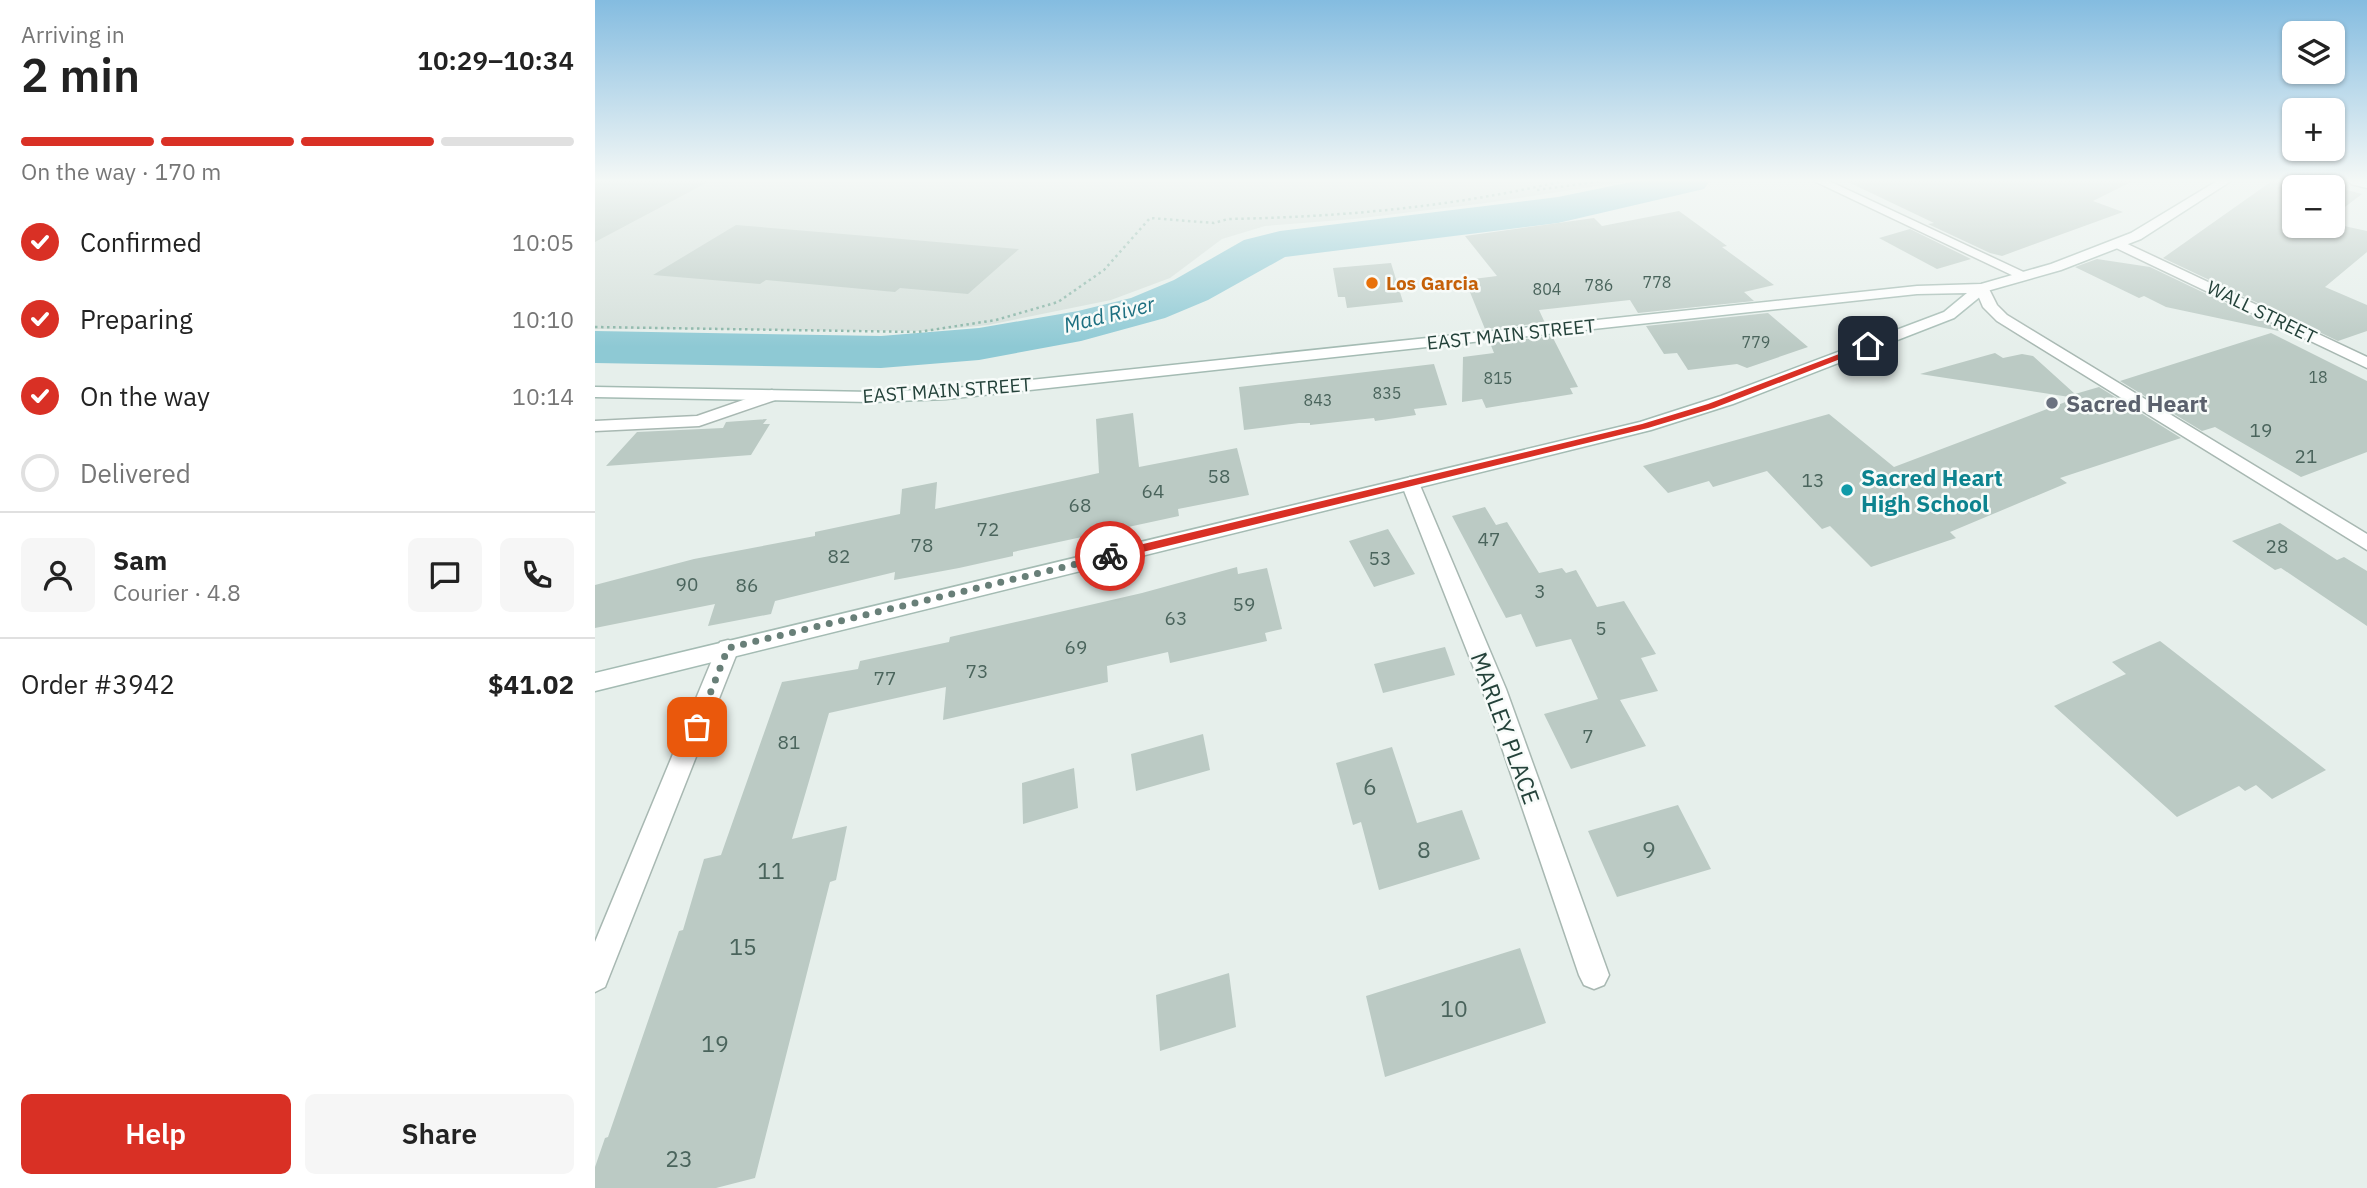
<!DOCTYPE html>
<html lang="en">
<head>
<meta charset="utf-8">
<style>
  :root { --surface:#fff; --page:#f6f6f6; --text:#222; --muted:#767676; --line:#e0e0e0; --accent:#d93025 }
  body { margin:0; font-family:"IBM Plex Sans",sans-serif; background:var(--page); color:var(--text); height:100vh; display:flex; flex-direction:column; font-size:26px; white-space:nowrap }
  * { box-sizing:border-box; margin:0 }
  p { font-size:23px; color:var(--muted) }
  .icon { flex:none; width:38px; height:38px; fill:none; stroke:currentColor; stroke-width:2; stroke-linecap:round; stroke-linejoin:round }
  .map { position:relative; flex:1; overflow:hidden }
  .panel { display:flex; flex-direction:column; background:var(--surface); width:595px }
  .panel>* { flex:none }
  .controls { position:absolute; left:1687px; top:21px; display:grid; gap:14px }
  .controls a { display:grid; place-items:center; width:63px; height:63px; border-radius:10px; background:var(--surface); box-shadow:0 2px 5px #0004; font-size:35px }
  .pin { position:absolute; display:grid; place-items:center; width:60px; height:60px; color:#fff; margin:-30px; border-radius:14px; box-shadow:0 4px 10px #0006 }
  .courier { position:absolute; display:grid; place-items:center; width:70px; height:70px; margin:-35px; border:5px solid #d93025; border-radius:50%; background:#fff; color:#222; box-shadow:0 2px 9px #0007 }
  .headline em { font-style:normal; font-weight:600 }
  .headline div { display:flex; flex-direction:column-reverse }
  .headline { display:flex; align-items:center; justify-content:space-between; height:119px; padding:0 21px }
  h1 { font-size:46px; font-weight:600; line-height:52px }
  .bar { display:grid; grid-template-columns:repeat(4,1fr); gap:10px 7px; align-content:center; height:84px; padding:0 21px }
  .bar i { height:9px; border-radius:5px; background:var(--line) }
  .bar .selected { background:var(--accent) }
  .bar p { grid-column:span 4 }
  .line { display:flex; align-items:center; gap:18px; padding:0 21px; border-top:2px solid var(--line) }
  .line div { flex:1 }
  .round { display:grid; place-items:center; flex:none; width:74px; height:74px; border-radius:10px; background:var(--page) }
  ol { padding:0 21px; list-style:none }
  li { display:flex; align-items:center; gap:21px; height:77px }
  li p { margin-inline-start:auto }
  li .icon { padding:7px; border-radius:50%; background:var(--accent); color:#fff; stroke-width:4 }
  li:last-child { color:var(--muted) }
  li i { width:38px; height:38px; border:4px solid var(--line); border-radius:50% }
  .button { display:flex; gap:14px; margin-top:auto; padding:14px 21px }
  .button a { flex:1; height:80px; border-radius:10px; background:var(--accent); color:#fff; font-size:28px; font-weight:600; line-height:80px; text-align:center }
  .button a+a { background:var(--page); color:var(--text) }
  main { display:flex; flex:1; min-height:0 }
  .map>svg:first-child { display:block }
</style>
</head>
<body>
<main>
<section class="panel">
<div class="headline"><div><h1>2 min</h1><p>Arriving in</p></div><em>10:29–10:34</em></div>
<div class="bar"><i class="selected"></i><i class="selected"></i><i class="selected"></i><i></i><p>On the way · 170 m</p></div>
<ol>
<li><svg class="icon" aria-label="check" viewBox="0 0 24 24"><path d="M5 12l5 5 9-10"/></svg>Confirmed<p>10:05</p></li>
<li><svg class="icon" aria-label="check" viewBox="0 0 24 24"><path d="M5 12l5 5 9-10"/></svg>Preparing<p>10:10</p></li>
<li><svg class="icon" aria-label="check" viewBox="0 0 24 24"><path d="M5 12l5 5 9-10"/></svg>On the way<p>10:14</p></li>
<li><i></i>Delivered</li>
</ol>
<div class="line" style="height:126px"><a class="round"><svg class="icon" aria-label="person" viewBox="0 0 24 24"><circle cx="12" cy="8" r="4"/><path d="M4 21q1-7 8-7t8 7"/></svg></a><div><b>Sam</b><p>Courier · 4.8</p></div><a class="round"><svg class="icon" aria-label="chat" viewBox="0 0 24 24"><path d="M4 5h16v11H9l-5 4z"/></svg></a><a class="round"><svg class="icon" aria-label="phone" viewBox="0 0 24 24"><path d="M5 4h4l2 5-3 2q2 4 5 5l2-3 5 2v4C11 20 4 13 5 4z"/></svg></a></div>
<div class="line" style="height:91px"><div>Order #3942</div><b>$41.02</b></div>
<div class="button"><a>Help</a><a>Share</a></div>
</section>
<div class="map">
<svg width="1772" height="1188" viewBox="0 0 1772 1188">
  <rect width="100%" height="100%" fill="#e6efeb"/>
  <path fill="#d4dfda" d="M0,181H1035L891,203L759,219L670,226L627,239L575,278L516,300L393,325L335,331L0,329Z"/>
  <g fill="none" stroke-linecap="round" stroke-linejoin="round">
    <path fill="#8ec9d4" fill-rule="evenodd" d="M1041,181H1115L1109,189L963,223L690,257L613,300L570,318L486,341L384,360L286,368L0,363V331L286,336L384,328L483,311L536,298L579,280L649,240L685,231L963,197Z"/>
  </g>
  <path fill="#bbcac4" d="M0,181H115L0,242Z
    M1251,181H1538L1498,201L1528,212L1407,256L1395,253L1333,224L1339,223Z
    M1677,181H1719L1767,194L1738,216V187H1699V226H1749L1772,231V252L1730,287L1772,305V331L1743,341L1568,258Z
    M1084,211L1132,246L1127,247L1179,285L1149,292L1159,301L1043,313L1035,300L944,310L950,323L890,329L870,280L902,276L870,236L999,218L1007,226Z
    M141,225L260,235L424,249L373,294L305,288L300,292L171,280L165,284L58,275Z
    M1315,229L1376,259L1342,269L1284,238Z
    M1502,259L1555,267L1693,333L1571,307L1549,296L1544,298L1480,267Z
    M796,263L808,302L752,308L750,297H743L738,268Z
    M1173,313L1213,347L1152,368L1142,364L1093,370L1082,353L1069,354L1051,326Z
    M1676,333L1772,381V452L1706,477L1620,427L1607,431L1525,381Z
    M957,336L983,387L975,388L978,394L891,408L887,399L867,402L868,357L899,353L895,343Z
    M1400,353L1408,358L1427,354L1438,356L1480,394L1504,387L1586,438L1465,478L1472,483L1355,532L1361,538L1276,567L1235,526L1227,529L1172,471L1118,487L1114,481L1073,493L1048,466L1234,414L1299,467L1481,398L1325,374Z
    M839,364L852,405L819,409L821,415L780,421L779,418L715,425V423H704L649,430L644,387Z
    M538,413L544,467L642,448L654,495L583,509L584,516L418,552V556L364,568L299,580L300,572L180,601L176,614L113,626L120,604L0,628V585L99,559L220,536V532L305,514L307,489L342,482L340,509L504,473L501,419Z
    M172,419L168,424H175L156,455L11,466L42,432L128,428L131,422Z
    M890,507L901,525L912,522L944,573L967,568L971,573L981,570L1002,607L1029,601L1061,654L1046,658L1063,691L1025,700L1051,746L976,769L949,714L1003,699L976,639L941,647L926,614L911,618L857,516Z
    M1685,523L1742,560L1749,557L1772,571V626L1686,568L1680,570L1637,541Z
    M793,529L820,574L779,587L754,541Z
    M642,567L643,574L672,568L687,629L670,633L672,641L575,663L573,652L512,666L513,682L348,720L351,687L234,713L197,839L252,826L241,880L235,882L160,1178L121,1188H0V1167L10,1138L13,1137L84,931L88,930L109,859L126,855L187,682L263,669L265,661L354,642L355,637L547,593Z
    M1565,641L1731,770L1677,799L1661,785L1650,791L1644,786L1582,817L1459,706L1531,674L1517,662Z
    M850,647L860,675L788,693L779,664Z
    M608,734L615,770L541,791L536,754Z
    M797,747L822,823L867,810L885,859L784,890L766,822L758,825L741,763Z
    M479,768L483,808L428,824L427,783Z
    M1083,805L1116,869L1022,897L993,831Z
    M925,948L951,1023L790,1077L771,996Z
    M634,973L641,1027L565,1051L561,995Z"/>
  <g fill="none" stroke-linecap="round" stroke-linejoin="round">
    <g stroke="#a8b8b2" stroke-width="3">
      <path id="minor" d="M1219,181H1234L1435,275L1433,278H1423Z
        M1754,181H1772V188L1756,184Z
        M1524,240L1772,357V368L1519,247V241Z
        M1387,284L1392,285L1402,305L1412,315L1772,534V550L1402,321L1388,307L1380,288Z
        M177,390L185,395L183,399L104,426L0,431V421L102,416Z
        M815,477L824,483L911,689L1014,975L1009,985L999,989L989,985L984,975L887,689L806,483Z
        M133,640L141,642L144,648L10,987L0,992V942L122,648L125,642Z"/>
    </g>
    <g stroke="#a4bbb3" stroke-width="3">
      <path id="secondary" d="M1622,181H1636L1546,239L1466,270L1392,291L1359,318L1138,404L1056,430L0,691V673L1045,422L1126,396L1349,312L1372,293L1322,294L351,399L277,402L0,397V387L277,392L351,389L1322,286L1386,284L1456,264L1536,233Z"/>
    </g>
    <path stroke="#86b3a5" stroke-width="2.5" stroke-dasharray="2.5 3.5" stroke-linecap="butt" d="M942,190L1007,181
      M0,327L323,332L401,320L463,302L509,270L555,218L619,223L633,219C746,217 857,207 968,181"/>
    <use href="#minor" fill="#fff" fill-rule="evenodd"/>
    <use href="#secondary" fill="#fff" fill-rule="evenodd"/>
  </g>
  <linearGradient id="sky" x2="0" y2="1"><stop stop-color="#84bce0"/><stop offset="0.52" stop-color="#f4f8f6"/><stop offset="1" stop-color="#f4f8f6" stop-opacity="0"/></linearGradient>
  <rect width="1772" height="347" fill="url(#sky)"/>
  <path fill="#d93025" d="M1273,343L1276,347L1119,408L1053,428L515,560L509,556L515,552L1047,424L1113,404Z"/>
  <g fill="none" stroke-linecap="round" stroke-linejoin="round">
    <path stroke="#687f78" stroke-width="7" stroke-dasharray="0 12.6" d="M102,727L133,648L515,556"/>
  </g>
  <circle fill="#e8710a" stroke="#f7fbf9" stroke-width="2.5" cx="777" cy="283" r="7"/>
  <circle fill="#6b7280" stroke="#f7fbf9" stroke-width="2.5" cx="1457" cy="403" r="7"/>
  <circle fill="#0f9aa8" stroke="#f7fbf9" stroke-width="2.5" cx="1252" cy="490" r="7"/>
  <g text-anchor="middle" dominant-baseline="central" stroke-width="5" stroke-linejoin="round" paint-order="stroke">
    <g font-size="16" fill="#4a645c">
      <text x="1062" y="282">778</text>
      <text x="1004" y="285">786</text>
      <text x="952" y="289">804</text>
      <text x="1161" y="342">779</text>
      <text x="1723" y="377">18</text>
      <text x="903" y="378">815</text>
      <text x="792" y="393">835</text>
      <text x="723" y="400">843</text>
    </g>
    <g font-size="19" font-weight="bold" fill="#c56008" stroke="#f7fbf9" text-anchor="start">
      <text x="791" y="283">Los Garcia</text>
    </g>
    <g font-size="19" fill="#24423a" stroke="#f7fbf9">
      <text transform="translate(1667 312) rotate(26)">WALL STREET</text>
      <text transform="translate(916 334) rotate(-6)">EAST MAIN STREET</text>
      <text transform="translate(352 390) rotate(-4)">EAST MAIN STREET</text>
    </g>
    <g font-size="19" fill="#4a645c">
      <text x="1666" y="430">19</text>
      <text x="1711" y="456">21</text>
      <text x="624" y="476">58</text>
      <text x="1218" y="480">13</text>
      <text x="558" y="491">64</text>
      <text x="485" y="505">68</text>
      <text x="393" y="529">72</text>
      <text x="894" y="539">47</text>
      <text x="327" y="545">78</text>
      <text x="1682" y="546">28</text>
      <text x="244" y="556">82</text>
      <text x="785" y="558">53</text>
      <text x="92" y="584">90</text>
      <text x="152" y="585">86</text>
      <text x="945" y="591">3</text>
      <text x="649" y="604">59</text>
      <text x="581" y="618">63</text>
      <text x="1006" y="628">5</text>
      <text x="481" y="647">69</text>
      <text x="382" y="671">73</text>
      <text x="290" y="678">77</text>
      <text x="993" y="736">7</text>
      <text x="194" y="742">81</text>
    </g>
    <g font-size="21" font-style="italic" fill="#1c6f80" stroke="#f7fbf9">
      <text transform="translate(514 314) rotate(-14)">Mad River</text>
    </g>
    <g font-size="23" font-weight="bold" fill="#5b616d" stroke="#f7fbf9" text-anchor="start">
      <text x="1471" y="403">Sacred Heart</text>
    </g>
    <g font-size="23" font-weight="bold" fill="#0d838f" stroke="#f7fbf9" text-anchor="start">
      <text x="1266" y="477">Sacred Heart<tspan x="1266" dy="26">High School</tspan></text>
    </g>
    <g font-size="23" fill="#24423a" stroke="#f7fbf9">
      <text transform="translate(911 728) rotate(70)">MARLEY PLACE</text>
    </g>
    <g font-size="23" fill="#4a645c">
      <text x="775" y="786">6</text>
      <text x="829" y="849">8</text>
      <text x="1054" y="849">9</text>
      <text x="176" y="870">11</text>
      <text x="148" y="946">15</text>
      <text x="859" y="1008">10</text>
      <text x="120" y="1043">19</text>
      <text x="84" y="1158">23</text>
    </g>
  </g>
</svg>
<div class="controls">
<a><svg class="icon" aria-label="layers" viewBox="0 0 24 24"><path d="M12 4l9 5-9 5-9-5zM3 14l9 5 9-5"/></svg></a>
<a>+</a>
<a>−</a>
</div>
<div class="pin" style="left:102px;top:727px;background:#ea580c"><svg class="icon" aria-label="bag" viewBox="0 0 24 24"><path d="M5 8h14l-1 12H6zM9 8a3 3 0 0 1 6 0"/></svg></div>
<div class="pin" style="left:1273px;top:346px;background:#1f2937"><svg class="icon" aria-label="home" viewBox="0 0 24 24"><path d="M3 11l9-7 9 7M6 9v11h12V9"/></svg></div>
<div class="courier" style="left:515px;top:556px"><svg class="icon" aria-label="bike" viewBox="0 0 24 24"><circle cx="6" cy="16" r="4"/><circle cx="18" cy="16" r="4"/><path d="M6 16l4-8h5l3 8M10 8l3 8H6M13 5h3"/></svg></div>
</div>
</main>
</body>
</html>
